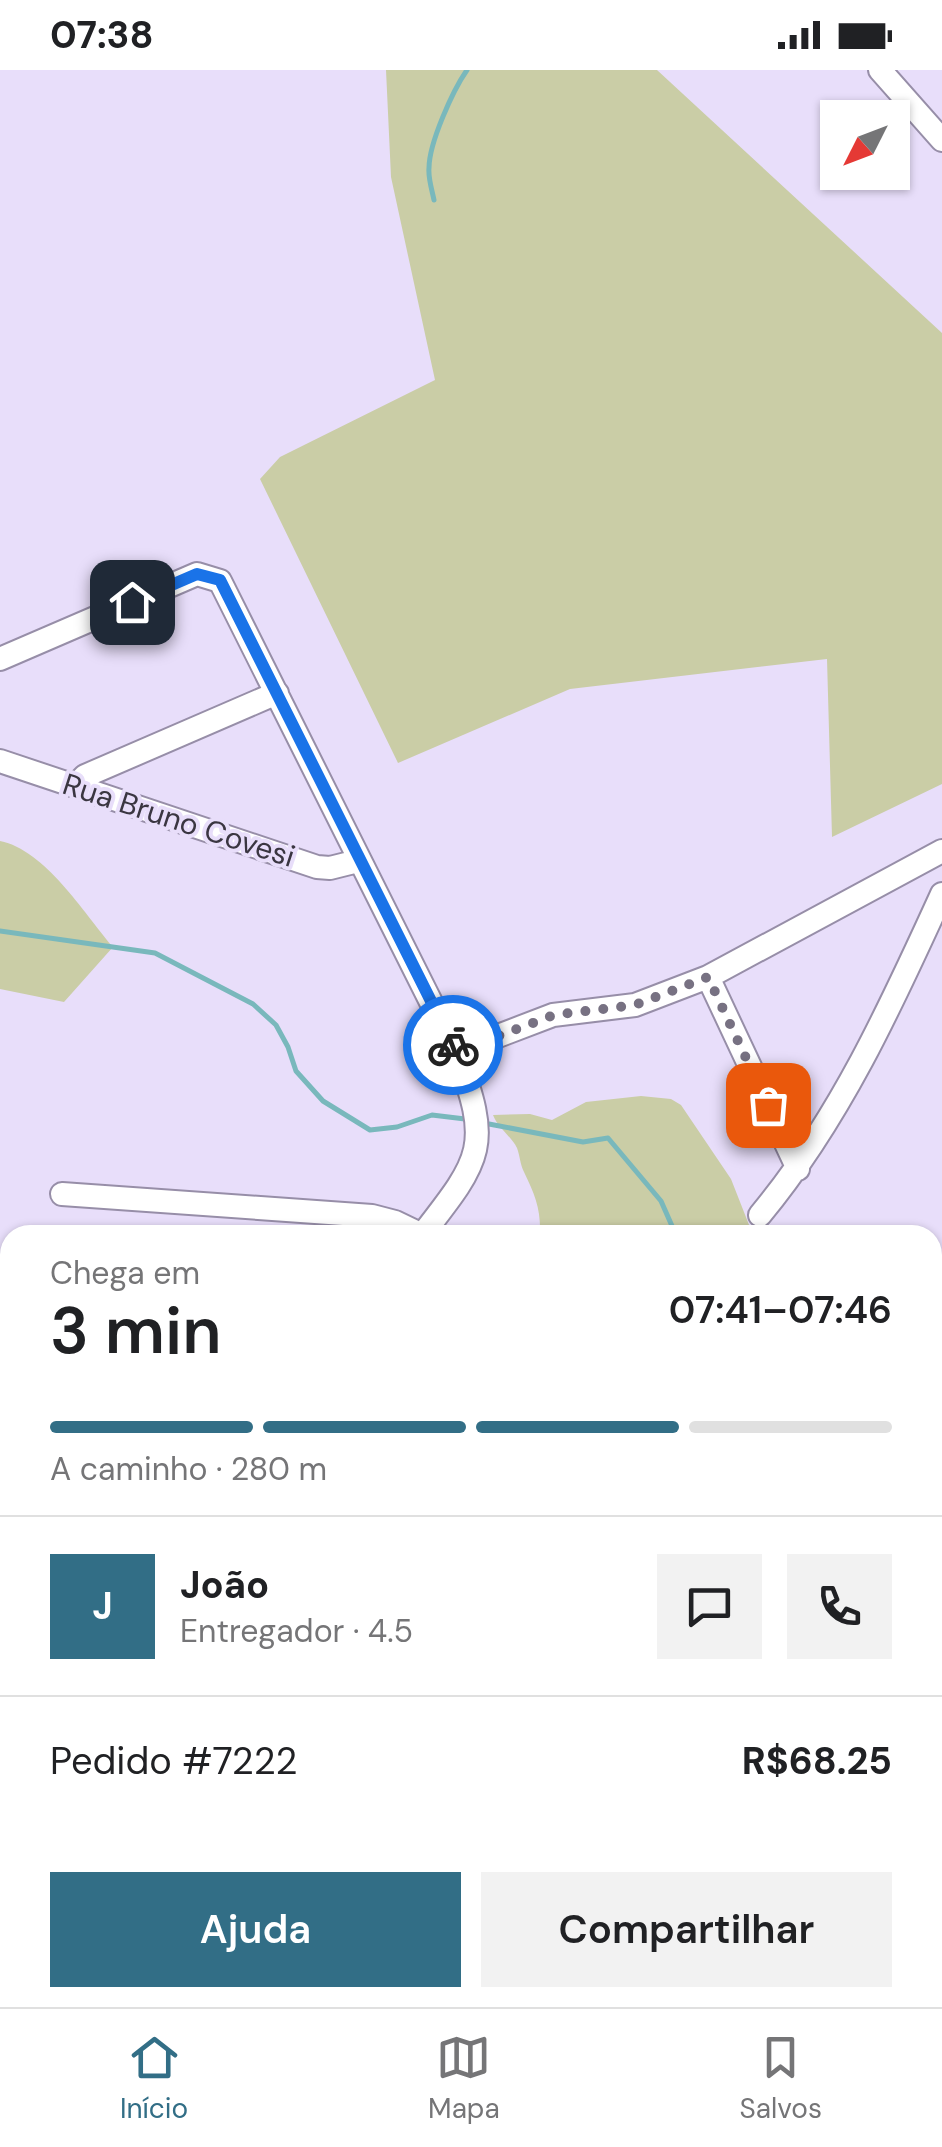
<!DOCTYPE html>
<html lang="pt">
<head>
<meta charset="utf-8">
<style>
  :root { --surface:#fff; --page:#f2f2f2; --text:#202124; --muted:#757577; --line:#e0e0e0; --accent:#326e86 }
  body { margin:0; font-family:"DM Sans",sans-serif; background:var(--page); color:var(--text); height:100vh; display:flex; flex-direction:column; font-size:38px; white-space:nowrap }
  * { box-sizing:border-box; margin:0 }
  p { font-size:32px; color:var(--muted) }
  .icon { flex:none; width:55px; height:55px; fill:none; stroke:currentColor; stroke-width:2; stroke-linecap:round; stroke-linejoin:round }
  .map { position:relative; flex:1; overflow:hidden }
  .side { position:absolute; left:0px; top:1155px; width:942px; height:782px; display:flex; flex-direction:column; background:var(--surface); border-radius:30px 30px 0 0; box-shadow:0 2px 8px #0004 }
  .side>* { flex:none }
  .needle { width:65px; rotate:228deg }
  .tools { position:absolute; left:820px; top:30px; display:grid; gap:20px }
  .tools a { display:grid; place-items:center; width:90px; height:90px; border-radius:0px; background:var(--surface); box-shadow:0 2px 8px #0004; font-size:50px }
  .pin { position:absolute; display:grid; place-items:center; width:85px; height:85px; color:#fff; margin:-42px; border-radius:20px; box-shadow:0 5px 15px #0006 }
  .courier { position:absolute; display:grid; place-items:center; width:100px; height:100px; margin:-50px; border:8px solid #1a73e8; border-radius:50%; background:#fff; color:#222; box-shadow:0 2px 12px #0007 }
  .head em { font-style:normal; font-weight:600 }
  .head div { display:flex; flex-direction:column-reverse }
  .head { display:flex; align-items:center; justify-content:space-between; height:170px; padding:0 50px }
  h1 { font-size:65px; font-weight:600; line-height:75px }
  .bar { display:grid; grid-template-columns:repeat(4,1fr); gap:15px 10px; align-content:center; height:120px; padding:0 50px }
  .bar i { height:12px; border-radius:8px; background:var(--line) }
  .bar .active { background:var(--accent) }
  .bar p { grid-column:span 4 }
  .line { display:flex; align-items:center; gap:25px; padding:0 50px; border-top:2px solid var(--line) }
  .line div { flex:1 }
  .round { display:grid; place-items:center; flex:none; width:105px; height:105px; border-radius:0px; background:var(--page) }
  .action { display:flex; gap:20px; margin-top:auto; padding:20px 50px }
  .action a { flex:1; height:115px; border-radius:0px; background:var(--accent); color:#fff; font-size:40px; font-weight:600; line-height:115px; text-align:center }
  .action a+a { background:var(--page); color:var(--text) }
  .status { display:flex; justify-content:space-between; align-items:center; height:70px; padding:0 50px; background:var(--surface); direction:ltr }
  .status svg { height:28px; fill:currentColor }
  .menu { display:flex; justify-content:space-around; align-items:center; height:140px; border-top:2px solid var(--line); background:var(--surface); font-size:28px; color:var(--muted) }
  .menu a { display:grid; justify-items:center; gap:5px }
  .menu .active { color:var(--accent) }
  .map>svg:first-child { display:block }
</style>
</head>
<body>
<div class="status"><b>07:38</b><svg viewBox="0 0 49 12"><path d="M0 12V9h3v3zM5 12V6h3v6zM10 12V3h3v9zM15 12V0h3v12zM26 1h20v11H26zM47 4h2v5h-2z"/></svg></div>
<div class="map">
<svg width="942" height="1937" viewBox="0 0 942 1937">
  <rect width="100%" height="100%" fill="#e8defa"/>
  <path fill="#cacda6" d="M386,0H657L942,263V714L832,767L827,589L570,619L398,693L260,409L280,387L435,310L391,107Z
    M0,771C45,780 83,842 113,877L64,932L0,919Z
    M641,1026L671,1029L681,1035L731,1109L753,1165H540C541,1139 535,1125 524,1102C520,1094 520,1086 517,1078C511,1066 498,1058 493,1045L530,1044L552,1050L586,1032Z
    M0,1261L10,1262V1645L0,1676Z
    M942,1350V1457L933,1473V1366Z
    M942,1680V1937H910L914,1928H932V1690Z
    M784,1928H898L889,1937H781Z"/>
  <g fill="none" stroke-linecap="round" stroke-linejoin="round">
    <path stroke="#79b8bc" stroke-width="5" d="M434,130C432,120 428,108 429,98C429,73 453,20 467,0
      M0,861L155,883L253,934L276,955L288,977L296,1001L323,1031L370,1060L397,1057L432,1045L465,1049
      M489,1054L583,1072L608,1068L661,1131L676,1165"/>
    <g stroke="#978ea8" stroke-width="26">
      <path id="minor" d="M880,0L942,70
        M0,589L197,504L220,511L456,982C492,1076 482,1088 422,1165
        M0,691L317,797L330,798L358,791
        M75,716L85,706L277,623
        M708,907L798,1099
        M456,982L553,945L635,935L708,907L942,781
        M62,1124L372,1146L395,1152L422,1165
        M760,1145C839,1050 891,936 942,824
        M0,1252H10
        M932,1620L942,1606
        M405,1937L411,1928"/>
    </g>
    <g stroke="#fff" stroke-width="36">
      <path id="highway" d="M932,1227L942,1221
        M932,1337L942,1321
        M932,1508L942,1491
        M932,1561L942,1543
        M932,1675L942,1661
        M480,1937L486,1928
        M548,1937L553,1928
        M574,1937L580,1928
        M676,1937L682,1928
        M709,1937L716,1928
        M764,1937L770,1928"/>
    </g>
    <use href="#minor" stroke="#fff" stroke-width="22"/>
    <use href="#highway" stroke="#f0bca1" stroke-width="32"/>
  </g>
  <g fill="none" stroke-linecap="round" stroke-linejoin="round">
    <path stroke="#777182" stroke-width="10" stroke-dasharray="0 18" d="M453,975L456,982L554,945L635,935L708,907L768,1035"/>
    <path stroke="#1a73e8" stroke-width="12" d="M132,532L197,504L220,510L453,975"/>
  </g>
  <g text-anchor="middle" dominant-baseline="central" stroke-width="8" stroke-linejoin="round" paint-order="stroke">
    <g font-size="30" fill="#3a3641" stroke="#e8defa">
      <text transform="translate(179 750) rotate(18)">Rua Bruno Covesi</text>
    </g>
  </g>
</svg>
<div class="tools">
<a><svg class="needle" viewBox="-14 -14 28 28"><path d="M0-13l5 13h-10z" fill="#e53935"/><path d="M0 13l5-13h-10z" fill="#757577"/></svg></a>
</div>
<div class="pin" style="left:768px;top:1035px;background:#ea580c"><svg class="icon" aria-label="bag" viewBox="0 0 24 24"><path d="M5 8h14l-1 12H6zM9 8a3 3 0 0 1 6 0"/></svg></div>
<div class="pin" style="left:132px;top:532px;background:#1f2937"><svg class="icon" aria-label="home" viewBox="0 0 24 24"><path d="M3 11l9-7 9 7M6 9v11h12V9"/></svg></div>
<div class="courier" style="left:453px;top:975px"><svg class="icon" aria-label="bike" viewBox="0 0 24 24"><circle cx="6" cy="16" r="4"/><circle cx="18" cy="16" r="4"/><path d="M6 16l4-8h5l3 8M10 8l3 8H6M13 5h3"/></svg></div>
<section class="side">
<div class="head"><div><h1>3 min</h1><p>Chega em</p></div><em>07:41–07:46</em></div>
<div class="bar"><i class="active"></i><i class="active"></i><i class="active"></i><i></i><p>A caminho · 280 m</p></div>
<div class="line" style="height:180px"><b class="round" style="background:var(--accent);color:#fff">J</b><div><b>João</b><p>Entregador · 4.5</p></div><a class="round"><svg class="icon" aria-label="chat" viewBox="0 0 24 24"><path d="M4 5h16v11H9l-5 4z"/></svg></a><a class="round"><svg class="icon" aria-label="phone" viewBox="0 0 24 24"><path d="M5 4h4l2 5-3 2q2 4 5 5l2-3 5 2v4C11 20 4 13 5 4z"/></svg></a></div>
<div class="line" style="height:130px"><div>Pedido #7222</div><b>R$68.25</b></div>
<div class="action"><a>Ajuda</a><a>Compartilhar</a></div>
</section>
</div>
<nav class="menu">
<a class="active"><svg class="icon" aria-label="home" viewBox="0 0 24 24"><path d="M3 11l9-7 9 7M6 9v11h12V9"/></svg>Início</a>
<a><svg class="icon" aria-label="map" viewBox="0 0 24 24"><path d="M3 6l6-2 6 2 6-2v14l-6 2-6-2-6 2zM9 4v14M15 6v14"/></svg>Mapa</a>
<a><svg class="icon" aria-label="saved" viewBox="0 0 24 24"><path d="M7 4h10v16l-5-4-5 4z"/></svg>Salvos</a>
</nav>
</body>
</html>
